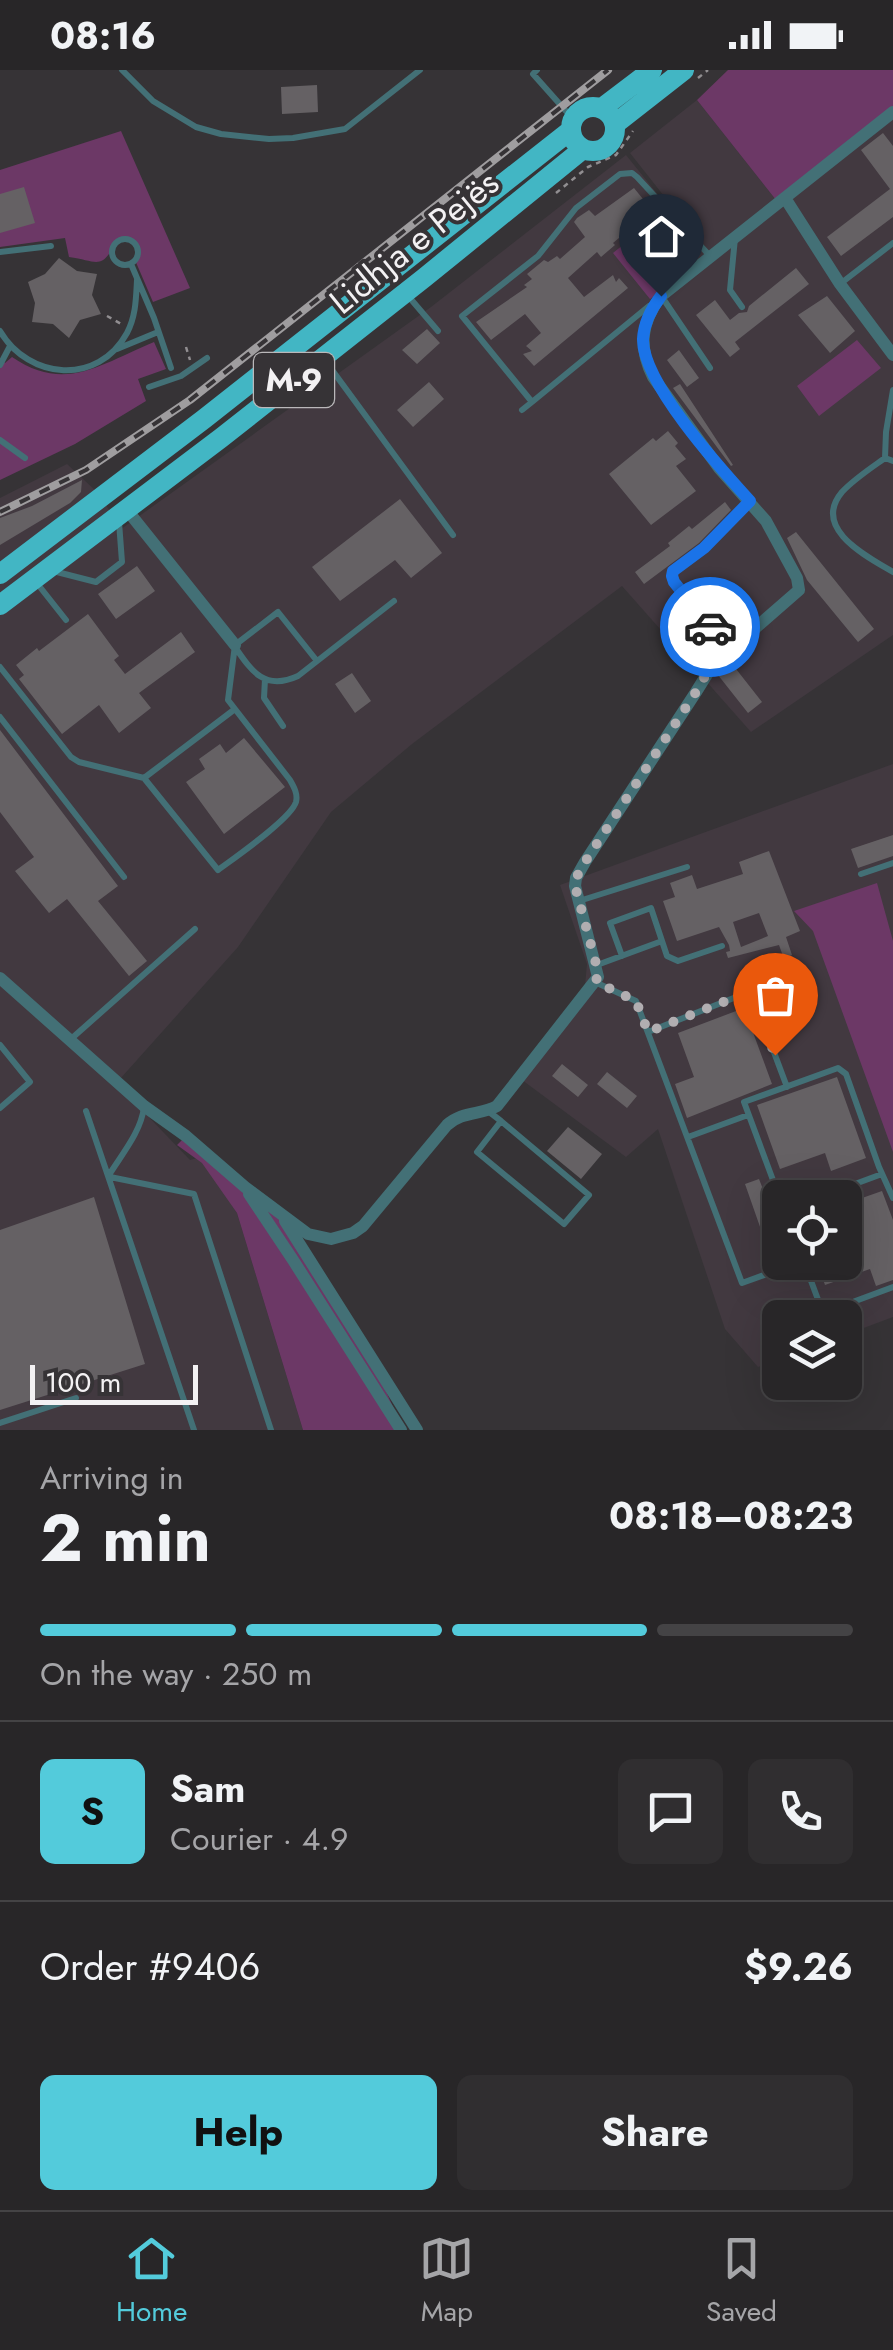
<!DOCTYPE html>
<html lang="en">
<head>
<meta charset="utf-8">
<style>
  :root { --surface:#282628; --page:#302e30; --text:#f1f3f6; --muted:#a5a5a8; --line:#444345; --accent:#53cbdb }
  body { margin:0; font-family:Jost,sans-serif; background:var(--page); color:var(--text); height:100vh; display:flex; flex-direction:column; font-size:38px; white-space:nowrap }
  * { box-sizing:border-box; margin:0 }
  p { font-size:32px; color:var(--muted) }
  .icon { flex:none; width:55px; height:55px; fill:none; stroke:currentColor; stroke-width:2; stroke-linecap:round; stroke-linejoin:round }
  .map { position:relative; height:1360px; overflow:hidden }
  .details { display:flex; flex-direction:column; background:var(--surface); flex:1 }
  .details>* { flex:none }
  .fabs { position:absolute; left:762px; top:1110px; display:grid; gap:20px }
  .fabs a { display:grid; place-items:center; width:100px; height:100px; border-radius:15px; background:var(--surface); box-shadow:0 10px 40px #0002,0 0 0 2px var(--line); font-size:50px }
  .scale { position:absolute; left:30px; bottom:25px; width:168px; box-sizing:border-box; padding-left:10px; border:5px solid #f3f1f3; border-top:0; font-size:28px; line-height:35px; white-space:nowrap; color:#f3f1f3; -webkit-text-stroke:8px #363336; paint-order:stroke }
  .pin { position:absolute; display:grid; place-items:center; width:85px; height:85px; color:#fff; margin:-102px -42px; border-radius:50% 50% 50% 0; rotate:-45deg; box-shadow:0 0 10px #0007 }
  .pin .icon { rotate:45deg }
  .courier { position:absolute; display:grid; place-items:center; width:100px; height:100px; margin:-50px; border:8px solid #1a73e8; border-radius:50%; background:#fff; color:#222; box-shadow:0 2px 12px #0007 }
  .overview em { font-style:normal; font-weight:700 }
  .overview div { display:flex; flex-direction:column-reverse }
  .overview { display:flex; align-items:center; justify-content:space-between; height:170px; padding:0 40px }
  h1 { font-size:65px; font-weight:700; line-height:75px }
  .bar { display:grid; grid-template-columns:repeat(4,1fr); gap:15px 10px; align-content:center; height:120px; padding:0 40px }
  .bar i { height:12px; border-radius:8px; background:var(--line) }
  .bar .active { background:var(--accent) }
  .bar p { grid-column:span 4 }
  .line { display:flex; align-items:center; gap:25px; padding:0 40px; border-top:2px solid var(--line) }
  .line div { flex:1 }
  .round { display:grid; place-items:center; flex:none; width:105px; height:105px; border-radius:15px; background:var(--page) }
  .cta { display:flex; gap:20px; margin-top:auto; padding:20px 40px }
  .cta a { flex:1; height:115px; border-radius:15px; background:var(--accent); color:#111; font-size:40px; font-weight:700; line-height:115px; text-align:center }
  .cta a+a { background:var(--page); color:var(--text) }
  .status { display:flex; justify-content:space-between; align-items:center; height:70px; padding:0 50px; background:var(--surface); direction:ltr }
  .status svg { height:28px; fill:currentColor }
  .dock { display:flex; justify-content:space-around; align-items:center; height:140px; border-top:2px solid var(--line); background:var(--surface); font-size:28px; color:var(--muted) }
  .dock a { display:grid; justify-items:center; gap:5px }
  .dock .active { color:var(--accent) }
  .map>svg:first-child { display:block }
</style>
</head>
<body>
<div class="status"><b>08:16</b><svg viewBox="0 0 49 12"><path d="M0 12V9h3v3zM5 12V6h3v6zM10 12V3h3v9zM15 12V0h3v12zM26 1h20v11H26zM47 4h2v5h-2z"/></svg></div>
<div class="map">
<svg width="893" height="1360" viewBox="0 0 893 1360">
  <rect width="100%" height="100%" fill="#363336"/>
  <path fill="#423940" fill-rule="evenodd" d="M697,30L776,130L709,183L630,83Z
    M893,41V565L751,662L622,516L412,674L331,742L238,877L120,1009L0,906V428L67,394L97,422L110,441L117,462L431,237L626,85L708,187Z
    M893,694V1247L845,1265V1248H780V1289L758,1297L725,1259L658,1059L626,1087L518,1007L585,916L587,894L560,815ZM780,1128H845V1192H780Z
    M0,911L117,1014L190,1090L201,1087L237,1143L303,1360H0Z"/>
  <path fill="#6c3866" d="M728,0H893V41L776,130L697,30Z
    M121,61L190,218L153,232L135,190L137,177L127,169L116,172C101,201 98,191 69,187L65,168L0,177V100Z
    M656,148L694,195L650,229L613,183Z
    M857,270L881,298L819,346L797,316Z
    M154,272L166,299L138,309L146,331L75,374L0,410V288L5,293L12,287C66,324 102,293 154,272Z
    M877,813L893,871V1082L813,861L794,841Z
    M186,1066L283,1145L379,1305L403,1360H303L237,1143L202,1093L177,1075Z"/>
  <path fill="#656164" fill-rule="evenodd" d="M317,15L318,42L282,44L281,17Z
    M883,63L893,76V147L841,186L827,167L890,119L861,80Z
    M24,117L35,153L0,163V124Z
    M634,118L651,139L631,154L632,157L613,173L615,175L601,187L597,182L568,208L584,227L613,205L616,212L619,208L628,218L534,296L523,284L532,281L526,276L541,263L525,244L491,270L476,252L527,217L524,215L532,209L527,204L544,190L548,192L557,186L560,189L585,167L574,152L577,148L589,140L595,146Z
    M59,188L77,201L97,204L92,225L101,244L80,250L69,268L53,254L32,252L35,233L28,212L45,204Z
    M796,198L809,214L735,272L740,279L730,287L696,245L715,230L730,250L739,243L747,242L749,236Z
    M827,226L855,261L830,283L798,245Z
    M427,259L440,273L417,294L402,280Z
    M679,280L699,308L687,317L667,290Z
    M429,312L444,329L413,357L397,340Z
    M680,314L733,395L731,396L673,318Z
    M668,361L678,373L675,376L686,389L676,396L696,421L651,455L609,404L653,368L656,371Z
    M82,410L81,422L70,433L0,475V448L32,436Z
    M400,429L442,483L411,508L395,490L340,531L312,497Z
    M725,432L731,440L699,473L644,514L635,502L670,476L668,473L689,456L692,459Z
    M796,462L874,559L858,572L807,510L787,468Z
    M137,496L155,521L116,549L98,524Z
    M679,530L700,557L688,566L667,540Z
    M88,544L119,586L114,590L125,604L181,562L195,582L139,623L151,638L119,663L99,635L62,664L19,609L24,605L16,595L37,578L39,581Z
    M729,590L762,632L748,643L718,605Z
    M352,603L371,631L355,643L335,614Z
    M0,660L118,816L98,831L147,891L129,906L67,829L49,843L15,801L34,787L0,742Z
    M244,668L285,717L224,764L186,712L205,699L199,689L220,674L226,683Z
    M893,765V786L858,798L851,779Z
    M769,781L800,861L786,867L792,885L784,889L779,875L728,888L726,882L730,881L729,875L719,857L677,871L663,831L675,827L670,813L692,805L697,819L743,804L739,792ZM759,843L768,866L741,877L733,852Z
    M744,938L772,1014L687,1048L675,1014L694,1007L678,963Z
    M562,994L588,1015L578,1027L552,1006Z
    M607,1002L637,1026L627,1038L597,1014Z
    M837,1007L866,1088L831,1101L825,1083L780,1099L757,1035Z
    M568,1057L602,1084L581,1109L547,1081Z
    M759,1109L780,1163V1192L773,1194L745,1114Z
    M882,1121L893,1150V1210L876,1216L870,1199L825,1215L817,1192H845V1134Z
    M94,1127L145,1294L0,1340V1160Z"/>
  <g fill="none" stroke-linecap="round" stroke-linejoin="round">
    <path stroke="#918e91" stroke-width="2.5" stroke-dasharray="5 5" stroke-linecap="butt" d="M698,8L708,0
      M556,123L588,97L616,85L633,61
      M107,246L123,255
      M186,277L190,290"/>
    <path stroke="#437076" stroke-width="6" d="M122,0L153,31L196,57L221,64L269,69L293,68L345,59L420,0
      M537,0L533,4L573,49
      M735,168L730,220L742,237
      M112 182a13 13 0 1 1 26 0a13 13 0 1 1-26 0Z
      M0,182L51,176
      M131,194L154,248L171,298
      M840,214L893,173
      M409,227L438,261
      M662,227L710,298
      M649,236L532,332L462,246L538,186L576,138L620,104L632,103L637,107L710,186
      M0,261C29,310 98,316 127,263C136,246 136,228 137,210
      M117,279L158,262
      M324,289L453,465
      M0,295L10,276
      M149,317L181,306L207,288
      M522,340L532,332
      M0,370L25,388
      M885,388L886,362L893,320
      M893,391L885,388C871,398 854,409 842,422C811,459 868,487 893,502
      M53,501L96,512L122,492L119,452
      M36,512L66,550
      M731,574L712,561L672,505L673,501L704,478L747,433
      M235,577C252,602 265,621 298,606L394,531
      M0,597L71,687L79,692L144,708
      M265,609L264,628L283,656
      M235,639L144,708L218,800C234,788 291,749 296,732C298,724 294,717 290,710L228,630L235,575L278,542L317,591
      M0,647L124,807
      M861,804L893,793
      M579,831L687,797
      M662,871L667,886L678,891L722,876
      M597,895L662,871L651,838L610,853L622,886
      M597,913L636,931L742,1213L800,1192
      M751,921L787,1017
      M648,962L784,908
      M71,969L195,859
      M0,975L30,1012L0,1038
      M86,1041L194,1360
      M488,1041L501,1051L589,1125L564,1154L477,1082L501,1051
      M688,1067L748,1045
      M109,1105C122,1084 141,1062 144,1037
      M110,1107L194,1124L271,1360
      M817,1128L882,1104
      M780,1129L744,1032L838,998L846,1004L879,1097L893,1128
      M804,1192L823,1243L893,1217
      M0,1353L76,1328"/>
    <path stroke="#437076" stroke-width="12" d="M785,128L840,214L893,285
      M127,440L235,575
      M0,908L144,1036L186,1066L245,1117L308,1164L331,1169L353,1163L363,1156L447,1055C462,1041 481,1045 497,1036L598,907L575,816L576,808L585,792L696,622L719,585L752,561L799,520L797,508L766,451L719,398L653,307C638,276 641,253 661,226L893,42
      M249,1124L293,1190L401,1360
      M285,1151L417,1360"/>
    <path stroke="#42b6c4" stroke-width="20" d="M571 59a22 22 0 1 1 44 0a22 22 0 1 1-44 0Z
      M602,38L652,0
      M615,54L684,0
      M0,504L204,349L571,60
      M0,535L221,368L424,208L583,79"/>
    <g stroke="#9f9d9f" stroke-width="8">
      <path id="rail" d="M0,442L86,400L190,330L608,0"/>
    </g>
    <use href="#rail" stroke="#363336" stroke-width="4" stroke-dasharray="11" stroke-linecap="butt"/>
  </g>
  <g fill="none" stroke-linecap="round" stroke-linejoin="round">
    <path stroke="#b1aeb1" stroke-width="10" stroke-dasharray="0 18" d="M710,557L732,575L713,592L696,622L585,792L576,808L575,816L598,901L596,912L636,931L648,962L751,921L775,985"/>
    <path stroke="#1a73e8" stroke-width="12" d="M661,226C651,239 644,252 643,269C642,312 720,398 750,431L704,478L673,501L672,506L674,512L710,557"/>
  </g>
  <g text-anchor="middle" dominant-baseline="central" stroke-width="8" stroke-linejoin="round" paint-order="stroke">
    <rect fill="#363336" stroke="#bab8ba" stroke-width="2.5" x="254" y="283" width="80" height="54" rx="8"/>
    <g font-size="32" font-weight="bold" fill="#f3f1f3">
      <text x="294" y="310">M-9</text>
    </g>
    <g font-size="35" fill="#f3f1f3" stroke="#363336">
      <text transform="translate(414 172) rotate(-39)">Lidhja e Pejës</text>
    </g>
  </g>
</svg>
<div class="fabs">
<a><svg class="icon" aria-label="locate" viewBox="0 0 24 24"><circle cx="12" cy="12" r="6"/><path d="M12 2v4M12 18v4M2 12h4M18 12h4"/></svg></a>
<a><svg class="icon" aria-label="layers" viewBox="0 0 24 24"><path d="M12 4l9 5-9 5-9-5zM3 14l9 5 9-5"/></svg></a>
</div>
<div class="scale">100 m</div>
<div class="pin" style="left:775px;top:985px;background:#ea580c"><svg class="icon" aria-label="bag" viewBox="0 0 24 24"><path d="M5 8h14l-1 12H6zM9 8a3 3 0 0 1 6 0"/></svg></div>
<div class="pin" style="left:661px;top:226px;background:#1f2937"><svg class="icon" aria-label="home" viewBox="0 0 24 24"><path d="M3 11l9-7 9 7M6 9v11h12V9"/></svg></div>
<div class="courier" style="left:710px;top:557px"><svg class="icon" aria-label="car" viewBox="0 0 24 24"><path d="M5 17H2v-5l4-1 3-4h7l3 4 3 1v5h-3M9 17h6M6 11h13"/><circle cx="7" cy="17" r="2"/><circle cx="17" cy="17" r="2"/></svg></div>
</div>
<section class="details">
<div class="overview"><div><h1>2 min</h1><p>Arriving in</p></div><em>08:18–08:23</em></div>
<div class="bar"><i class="active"></i><i class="active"></i><i class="active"></i><i></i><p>On the way · 250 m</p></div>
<div class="line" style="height:180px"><b class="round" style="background:var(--accent);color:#111">S</b><div><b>Sam</b><p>Courier · 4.9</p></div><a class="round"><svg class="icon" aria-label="chat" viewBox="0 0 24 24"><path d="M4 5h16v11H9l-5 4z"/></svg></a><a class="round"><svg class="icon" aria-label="phone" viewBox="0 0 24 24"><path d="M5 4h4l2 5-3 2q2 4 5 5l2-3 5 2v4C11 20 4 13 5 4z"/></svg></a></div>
<div class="line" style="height:130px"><div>Order #9406</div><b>$9.26</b></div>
<div class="cta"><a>Help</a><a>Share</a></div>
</section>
<nav class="dock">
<a class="active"><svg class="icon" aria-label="home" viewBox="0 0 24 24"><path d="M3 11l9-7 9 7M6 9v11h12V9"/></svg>Home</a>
<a><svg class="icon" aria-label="map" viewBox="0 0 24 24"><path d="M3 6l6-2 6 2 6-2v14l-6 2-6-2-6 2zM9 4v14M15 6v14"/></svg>Map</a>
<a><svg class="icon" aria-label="saved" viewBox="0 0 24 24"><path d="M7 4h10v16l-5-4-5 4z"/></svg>Saved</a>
</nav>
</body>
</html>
